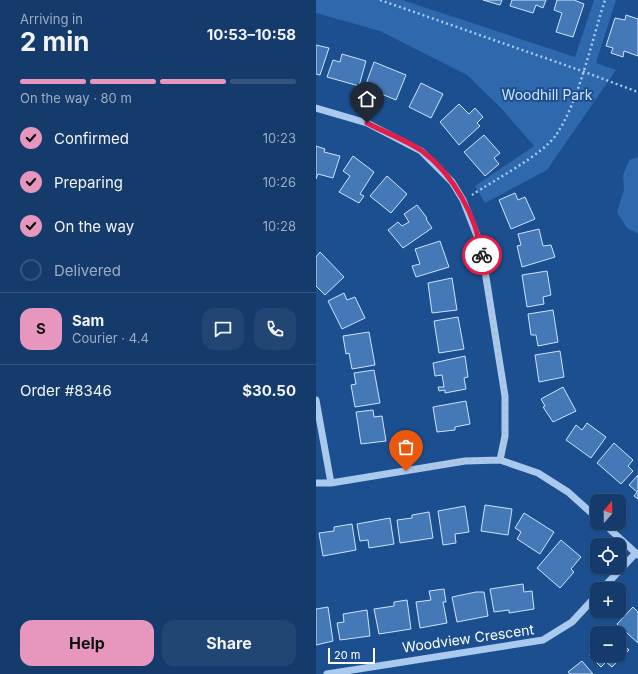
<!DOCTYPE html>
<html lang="en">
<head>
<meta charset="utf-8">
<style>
  :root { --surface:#143b6b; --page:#214673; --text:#f1f3f6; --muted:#9dadc1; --line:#33557e; --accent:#e797bd }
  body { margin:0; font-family:Inter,sans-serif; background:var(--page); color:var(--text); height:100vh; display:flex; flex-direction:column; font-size:15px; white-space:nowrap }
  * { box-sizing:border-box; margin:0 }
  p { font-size:13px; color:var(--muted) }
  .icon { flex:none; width:22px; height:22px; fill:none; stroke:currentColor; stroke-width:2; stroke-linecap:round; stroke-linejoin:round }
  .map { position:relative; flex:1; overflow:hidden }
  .drawer { display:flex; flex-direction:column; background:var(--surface); width:316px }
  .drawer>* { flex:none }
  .needle { width:26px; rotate:20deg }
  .buttons { position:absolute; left:274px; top:494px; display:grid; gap:8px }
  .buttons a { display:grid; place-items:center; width:36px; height:36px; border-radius:8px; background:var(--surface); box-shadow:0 1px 3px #0004,0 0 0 1px var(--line); font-size:20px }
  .scale { position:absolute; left:12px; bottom:10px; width:47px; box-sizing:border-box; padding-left:4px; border:2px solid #fff; border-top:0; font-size:11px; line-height:14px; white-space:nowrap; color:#fff; -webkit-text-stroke:3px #1b4f8f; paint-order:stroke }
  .pin { position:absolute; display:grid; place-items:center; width:34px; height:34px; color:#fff; margin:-41px -17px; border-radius:50% 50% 50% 0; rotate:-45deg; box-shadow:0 0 4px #0007 }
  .pin .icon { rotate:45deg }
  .courier { position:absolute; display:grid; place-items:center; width:40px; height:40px; margin:-20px; border:3px solid #e11d48; border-radius:50%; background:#fff; color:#222; box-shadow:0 1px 5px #0007 }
  .summary em { font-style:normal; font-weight:700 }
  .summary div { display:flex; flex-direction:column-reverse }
  .summary { display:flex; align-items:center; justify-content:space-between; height:68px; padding:0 20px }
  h1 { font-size:26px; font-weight:700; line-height:30px }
  .bar { display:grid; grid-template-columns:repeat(4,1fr); gap:6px 4px; align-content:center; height:48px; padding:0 20px }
  .bar i { height:5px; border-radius:3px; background:var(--line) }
  .bar .active { background:var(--accent) }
  .bar p { grid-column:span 4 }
  .line { display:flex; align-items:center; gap:10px; padding:0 20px; border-top:1px solid var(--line) }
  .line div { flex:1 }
  .round { display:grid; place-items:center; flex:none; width:42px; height:42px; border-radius:12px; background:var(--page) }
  ol { padding:0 20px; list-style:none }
  li { display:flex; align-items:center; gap:12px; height:44px }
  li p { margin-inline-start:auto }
  li .icon { padding:4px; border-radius:50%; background:var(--accent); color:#111; stroke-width:4 }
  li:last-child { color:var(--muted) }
  li i { width:22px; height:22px; border:2px solid var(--line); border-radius:50% }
  .button { display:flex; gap:8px; margin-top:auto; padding:8px 20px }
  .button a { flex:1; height:46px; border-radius:12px; background:var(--accent); color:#111; font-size:16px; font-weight:700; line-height:46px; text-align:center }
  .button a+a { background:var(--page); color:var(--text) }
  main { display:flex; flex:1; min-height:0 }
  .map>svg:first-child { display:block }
</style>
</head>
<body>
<main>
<section class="drawer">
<div class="summary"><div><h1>2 min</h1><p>Arriving in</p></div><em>10:53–10:58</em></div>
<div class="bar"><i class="active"></i><i class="active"></i><i class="active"></i><i></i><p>On the way · 80 m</p></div>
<ol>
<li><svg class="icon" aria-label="check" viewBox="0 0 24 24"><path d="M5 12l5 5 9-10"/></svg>Confirmed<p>10:23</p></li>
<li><svg class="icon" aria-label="check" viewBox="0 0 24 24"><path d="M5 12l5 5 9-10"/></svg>Preparing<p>10:26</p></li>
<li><svg class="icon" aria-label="check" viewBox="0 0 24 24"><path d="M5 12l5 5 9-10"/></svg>On the way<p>10:28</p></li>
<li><i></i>Delivered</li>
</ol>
<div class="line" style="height:72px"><b class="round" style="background:var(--accent);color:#111">S</b><div><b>Sam</b><p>Courier · 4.4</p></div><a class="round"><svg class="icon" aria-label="chat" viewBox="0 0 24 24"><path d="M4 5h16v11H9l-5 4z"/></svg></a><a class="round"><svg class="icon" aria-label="phone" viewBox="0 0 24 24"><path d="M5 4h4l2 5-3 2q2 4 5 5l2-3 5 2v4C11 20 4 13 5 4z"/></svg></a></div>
<div class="line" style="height:52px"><div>Order #8346</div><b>$30.50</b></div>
<div class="button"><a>Help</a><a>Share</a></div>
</section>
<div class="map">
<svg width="322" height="674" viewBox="0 0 322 674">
  <rect width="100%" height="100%" fill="#1b4f8f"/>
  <path fill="#2e69ad" d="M0,0H86L259,57L278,0H300L280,63L300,70L231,170L169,203L159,186L218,146L185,108L151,75L64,31L0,13Z
    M322,157V234L311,228L301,212L308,190L307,175L313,160Z"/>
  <path fill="#4478b7" stroke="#cfe3fa" d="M167,0H186L184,5Z
    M196,0H230L227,8L220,5L217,13L194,6Z
    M241,0H258L268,4L257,37L240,32L246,13L238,10Z
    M310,15L322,19V56L308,51L307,57L295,53L297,48L290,46L299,18L309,20Z
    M0,45L13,48L4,75L0,74Z
    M26,54L50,61L43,86L11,77L17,60L24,62Z
    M58,62L90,75L80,100L63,93L64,90L50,84Z
    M105,83L127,94L115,118L93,107Z
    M143,104L153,114L159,108L167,117L161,123L164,126L143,145L124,122Z
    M168,135L184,153L178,158L183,164L169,176L148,152Z
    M0,146L9,149L8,152L24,156L17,178L2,174L0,179Z
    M37,156L58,172L44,194L48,196L43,203L23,192L34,176L27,171Z
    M71,176L91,194L75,213L54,196Z
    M199,193L202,200L209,197L219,219L195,229L183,200Z
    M101,205L111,218L110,219L116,228L87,248L72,230L82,222L86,226L93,222L88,214Z
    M223,229L227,246L235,245L239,257L206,267L201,246L205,245L202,234Z
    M124,241L133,267L100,277L96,266L104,264L99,249Z
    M4,252L28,277L9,295L0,286V257Z
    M231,271L235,295L227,297L228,304L211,307L206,275Z
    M136,278L141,310L116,313L112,283Z
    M28,293L31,300L39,297L49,318L26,329L12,301Z
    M237,310L242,342L222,346L220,335H215L212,314Z
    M142,317L148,349L123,353L118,321Z
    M53,332L59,365L36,369L33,353L30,354L27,336Z
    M244,351L248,377L223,382L219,355Z
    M149,356L152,377L148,378L150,389L129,393V390L123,391L122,387H128L126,375L119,376L117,363Z
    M58,370L64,403L39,407L35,385L40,384L38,373Z
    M247,387L260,411L237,422L227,407L229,406L225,399Z
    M150,401L154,424L139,427V430L121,432L117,407Z
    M57,410L58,417L66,416L70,441L45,444L40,412Z
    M271,423L290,437L275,458L250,440L260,425L266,430Z
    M298,443L317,460L312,466L317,471L305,484L281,463Z
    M322,475V499L318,496L321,492L313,485Z
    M169,505L196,509L192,535L165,531Z
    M149,506L153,532L139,534L140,543L127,545L122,511Z
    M113,512L117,538L84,543L81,520L96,518V515Z
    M208,513L238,532L224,554L201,539L205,532L199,528Z
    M74,518L78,544L53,548L52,540L44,541L41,524Z
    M36,524L40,550L7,556L3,533L18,531V527Z
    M245,540L265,557L255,569L258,572L244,588L221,568Z
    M207,584L208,592L216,591L218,609L193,613V610L178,612L174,589Z
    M128,589L130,602H127L131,623L104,628L100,602L115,600L113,591Z
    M160,592H168L172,616L141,622L136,597Z
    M91,600L95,629L63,634L58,609L78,606V602Z
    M12,607L17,641L0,645V609Z
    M317,607L322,612V643L301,624Z
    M51,610L54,636L24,640L21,623L28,622L27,614Z
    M303,641L313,650L296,667L290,662L285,667L273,655L281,646V655H303Z
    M266,661L277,674H254L252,672Z"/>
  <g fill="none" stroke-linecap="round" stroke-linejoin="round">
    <path stroke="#a9c9ee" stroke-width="2.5" stroke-dasharray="2 3" stroke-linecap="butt" d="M64,0L266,71L322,92
      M156,195C178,180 225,156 240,135C263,102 276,39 289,0"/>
    <path stroke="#a9c9ee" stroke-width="7" d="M0,108L51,123L105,151L136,182L147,200L165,246L189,396V436L184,460
      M0,400L15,483
      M0,483H15L149,461L184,460L222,473L252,492L281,518
      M287,523L322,555
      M286,589L320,553
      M11,674L227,640L256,622L281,595"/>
  </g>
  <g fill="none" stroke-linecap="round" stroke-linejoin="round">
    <path stroke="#afc1d8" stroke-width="4" stroke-dasharray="0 7.2" d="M90,471L149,461L184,460L189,436V396L166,255"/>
    <path stroke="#e11d48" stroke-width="5" d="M51,123C68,132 90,140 106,151C138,175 160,216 166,255"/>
  </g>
  <g text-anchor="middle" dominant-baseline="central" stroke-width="4" stroke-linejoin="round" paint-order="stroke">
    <g font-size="14" fill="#cfe3fa" stroke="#1b4f8f">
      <text x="231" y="94">Woodhill Park</text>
    </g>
    <g font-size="14" fill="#fff" stroke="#1b4f8f">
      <text transform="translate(152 638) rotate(-8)">Woodview Crescent</text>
    </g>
  </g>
</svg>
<div class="buttons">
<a><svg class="needle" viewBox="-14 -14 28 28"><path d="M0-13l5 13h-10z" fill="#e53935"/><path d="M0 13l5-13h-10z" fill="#9dadc1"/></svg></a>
<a><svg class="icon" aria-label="locate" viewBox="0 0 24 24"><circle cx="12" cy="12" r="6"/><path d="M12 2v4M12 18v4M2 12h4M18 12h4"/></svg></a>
<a>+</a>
<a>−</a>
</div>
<div class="scale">20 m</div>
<div class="pin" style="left:90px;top:471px;background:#ea580c"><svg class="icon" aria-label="bag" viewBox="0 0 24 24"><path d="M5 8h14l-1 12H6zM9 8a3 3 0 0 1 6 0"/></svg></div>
<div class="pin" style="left:51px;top:123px;background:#1f2937"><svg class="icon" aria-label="home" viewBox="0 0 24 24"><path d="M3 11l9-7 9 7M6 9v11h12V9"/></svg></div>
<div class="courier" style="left:166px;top:255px"><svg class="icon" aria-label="bike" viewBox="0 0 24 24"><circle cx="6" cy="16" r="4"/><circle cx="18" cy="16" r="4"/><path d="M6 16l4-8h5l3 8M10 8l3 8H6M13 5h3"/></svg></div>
</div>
</main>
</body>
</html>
